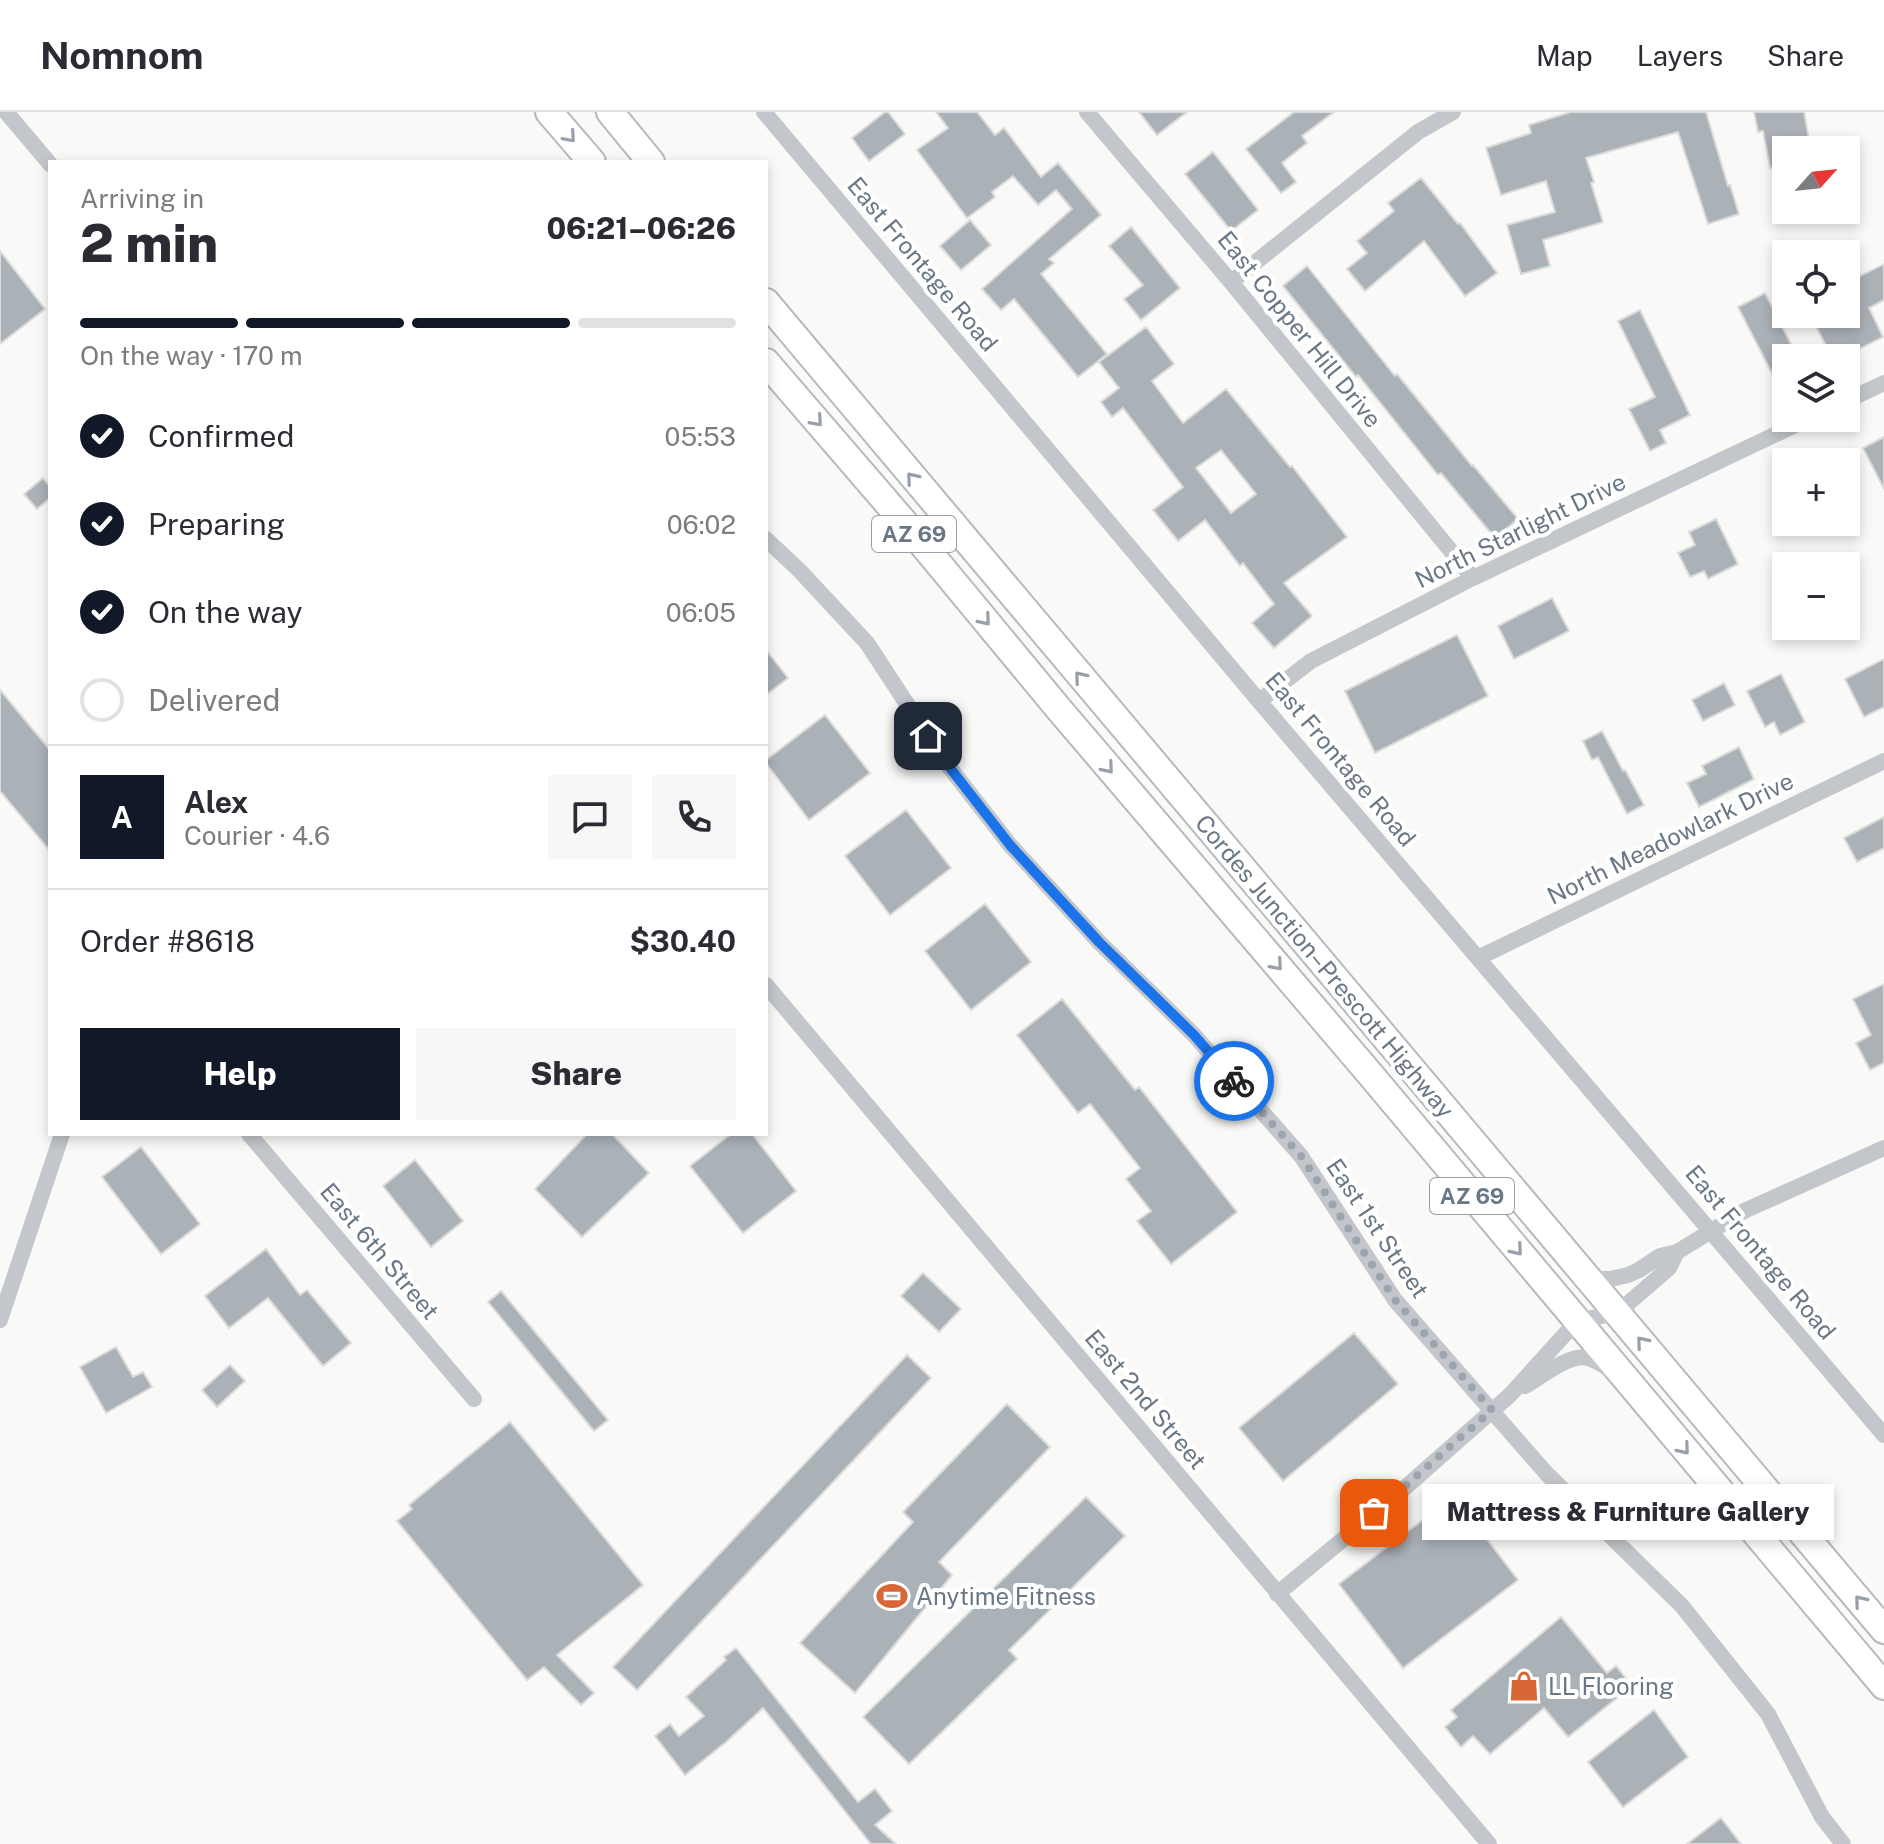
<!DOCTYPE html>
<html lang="en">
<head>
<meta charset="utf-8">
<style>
  :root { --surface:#fff; --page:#f7f7f7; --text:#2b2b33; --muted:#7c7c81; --line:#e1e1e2; --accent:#111827 }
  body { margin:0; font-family:"Public Sans",sans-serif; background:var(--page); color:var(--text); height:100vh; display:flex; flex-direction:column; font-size:30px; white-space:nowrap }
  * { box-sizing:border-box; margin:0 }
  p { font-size:26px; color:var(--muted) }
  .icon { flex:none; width:44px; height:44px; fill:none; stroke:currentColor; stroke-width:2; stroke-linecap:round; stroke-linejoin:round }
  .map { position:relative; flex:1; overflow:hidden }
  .panel { position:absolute; left:48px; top:48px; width:720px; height:976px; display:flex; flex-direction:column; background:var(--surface); border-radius:0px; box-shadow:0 4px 12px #0003 }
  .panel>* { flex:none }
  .needle { width:52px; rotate:63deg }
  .controls { position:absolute; left:1772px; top:24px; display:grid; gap:16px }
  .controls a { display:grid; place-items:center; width:88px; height:88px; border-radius:0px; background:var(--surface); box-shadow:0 4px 12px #0003; font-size:40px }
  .pin { position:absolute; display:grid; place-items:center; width:68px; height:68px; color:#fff; margin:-34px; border-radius:16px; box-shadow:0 4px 12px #0006 }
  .courier { position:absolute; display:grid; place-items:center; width:80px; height:80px; margin:-40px; border:6px solid #1a73e8; border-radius:50%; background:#fff; color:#222; box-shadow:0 2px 10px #0007 }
  .bubble { position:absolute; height:56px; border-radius:0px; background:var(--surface); box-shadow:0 4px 12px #0003; font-size:26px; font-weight:800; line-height:56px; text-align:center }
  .head em { font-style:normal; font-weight:800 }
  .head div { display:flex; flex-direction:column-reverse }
  .head { display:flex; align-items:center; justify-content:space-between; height:136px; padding:0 32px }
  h1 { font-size:52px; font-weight:800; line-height:60px }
  .bar { display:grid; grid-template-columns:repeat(4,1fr); gap:12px 8px; align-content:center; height:96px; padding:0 32px }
  .bar i { height:10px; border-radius:6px; background:var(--line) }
  .bar .current { background:var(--accent) }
  .bar p { grid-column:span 4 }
  .line { display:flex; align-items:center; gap:20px; padding:0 32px; border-top:2px solid var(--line) }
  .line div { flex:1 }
  .round { display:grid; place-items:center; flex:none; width:84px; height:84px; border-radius:0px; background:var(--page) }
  ol { padding:0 32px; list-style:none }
  li { display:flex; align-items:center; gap:24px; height:88px }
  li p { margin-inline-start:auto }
  li .icon { padding:8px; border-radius:50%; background:var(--accent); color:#fff; stroke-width:4 }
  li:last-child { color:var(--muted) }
  li i { width:44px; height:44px; border:4px solid var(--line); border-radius:50% }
  .cta { display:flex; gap:16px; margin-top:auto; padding:16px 32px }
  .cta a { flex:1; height:92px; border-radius:0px; background:var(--accent); color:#fff; font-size:32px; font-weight:800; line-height:92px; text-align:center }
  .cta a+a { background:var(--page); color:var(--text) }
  header { display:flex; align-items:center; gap:48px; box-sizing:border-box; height:112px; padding:0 40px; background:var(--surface); border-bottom:2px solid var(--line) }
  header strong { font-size:38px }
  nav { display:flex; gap:44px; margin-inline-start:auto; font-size:28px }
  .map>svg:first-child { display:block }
</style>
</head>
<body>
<header>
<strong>Nomnom</strong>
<nav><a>Map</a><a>Layers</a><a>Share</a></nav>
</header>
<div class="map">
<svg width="1884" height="1732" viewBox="0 0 1884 1732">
  <rect width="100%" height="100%" fill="#f9f9f7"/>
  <path fill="#aab1b7" stroke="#dbdbd9" stroke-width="2" fill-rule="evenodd" d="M885,0H888L905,22L869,49L852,26Z
    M936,0H977L995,23L1004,16L1041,65L1058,51L1101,103L1049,147L1054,151L1041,162L1107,242L1078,265L1014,187L1001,198L982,177L1072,97L1056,78L1038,93L1013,64L992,80L995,85L967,106L917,38L948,16Z
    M1139,0H1187L1157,23Z
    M1294,0H1334L1302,24L1307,31L1282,51L1296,70L1281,81L1246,37Z
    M1571,0H1706L1728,74L1730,73L1739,102L1708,112L1678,20L1586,46L1594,70L1591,71L1603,110L1543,128L1550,154L1521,162L1507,113L1555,100L1546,69L1501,83L1486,36L1531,21L1529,13Z
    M1754,0H1804L1811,38H1786V53L1770,56L1763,19L1758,20Z
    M1213,40L1258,98L1231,119L1185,62Z
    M1421,66L1458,112L1460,111L1497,161L1465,184L1424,129L1365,179L1347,157L1367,141L1357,129L1394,99L1388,91Z
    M970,108L991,133L961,158L940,134Z
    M1131,115L1180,176L1141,208L1124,187L1143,173L1109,134Z
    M0,139L45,197L0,232Z
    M1884,152V188L1869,196L1883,225L1842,246H1832L1810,202H1846V171Z
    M1307,154L1395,264L1397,262L1472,354L1473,353L1518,407L1495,426L1441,361L1438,363L1358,263L1356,265L1283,174Z
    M1765,181L1798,246H1786V289L1738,195Z
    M1640,198L1690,303L1660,318L1666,331L1650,339L1629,297L1655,285L1618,209Z
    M1146,215L1174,252L1152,269L1183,311L1226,277L1290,355L1292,354L1347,425L1284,471L1312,504L1274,536L1252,511L1274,492L1243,451L1240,454L1205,408L1178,429L1153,398L1183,375L1123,296L1112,305L1101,290L1119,276L1099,250ZM1221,338L1256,382L1231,401L1196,356Z
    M1884,325V377L1863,336Z
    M43,366L50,375V386L37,397L24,382Z
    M1716,407L1738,452L1708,467L1704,459L1690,465L1678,441L1695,433L1689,420Z
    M1552,486L1569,519L1514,547L1498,514Z
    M1457,523L1488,584L1375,641L1345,579Z
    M766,538L788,566L766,583Z
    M1884,547V595L1864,605L1845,567Z
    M1781,562L1805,610L1780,623L1774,610L1765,615L1747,579Z
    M1724,571L1735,593L1703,609L1692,588Z
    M0,578L50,638V739L0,679Z
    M825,603L870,661L809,708L766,651V648Z
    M1602,619L1623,659L1625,658L1644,693L1627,702L1598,645L1592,648L1583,629Z
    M1739,635L1754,667L1699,695L1687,671L1706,662L1702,654Z
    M906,698L951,756L890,803L845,744Z
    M1884,705V736L1857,750L1844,726Z
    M985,792L1031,850L971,898L925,839Z
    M1884,872V951L1870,958L1856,931L1871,923L1853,887Z
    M1062,887L1135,978L1139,975L1237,1100L1171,1152L1137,1109L1151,1099L1126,1067L1140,1056L1090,992L1078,1001L1017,923Z
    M587,1022H612L649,1061L582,1125L535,1077Z
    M731,1022H752L796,1079L743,1121L690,1054Z
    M141,1035L200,1112L161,1142L102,1065Z
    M415,1048L463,1109L431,1135L383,1074Z
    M266,1137L300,1183L307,1178L351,1231L323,1254L268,1186L229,1216L205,1184Z
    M923,1161L961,1197L939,1220L901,1184Z
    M501,1179L608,1308L594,1319L488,1190Z
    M1354,1221L1398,1272L1283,1369L1239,1316Z
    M116,1235L133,1265L143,1260L152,1275L106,1301L80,1255Z
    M907,1243L931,1266L637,1578L613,1555Z
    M230,1253L245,1269L217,1295L202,1278Z
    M1007,1292L1050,1335L939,1450L952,1463L855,1581L800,1531L913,1410L903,1400Z
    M510,1310L643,1473L557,1543L594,1581L581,1593L544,1555L527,1568L397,1409L412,1397L409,1393Z
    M1454,1384L1518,1468L1403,1556L1339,1472Z
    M1086,1385L1125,1424L1009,1538L1017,1547L909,1652L863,1605Z
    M1561,1505L1607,1561L1616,1554L1632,1574L1568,1625L1544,1596L1490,1642L1473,1624L1461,1635L1445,1615L1457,1605L1451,1598Z
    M736,1536L858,1690L875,1677L892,1699L875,1713L896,1732H871L763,1596L726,1630L685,1663L655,1624L670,1612L679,1624L704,1604L686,1585L726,1548L724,1545Z
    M1654,1598L1688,1645L1623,1695L1588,1650Z
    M1721,1706L1741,1732H1687Z"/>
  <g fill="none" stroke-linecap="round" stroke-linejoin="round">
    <g stroke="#b6babe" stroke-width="30">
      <path id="primary" d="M549,0L592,50
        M610,0L651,50
        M766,190L1884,1518
        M766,250L909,416L1058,596L1370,962L1884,1574"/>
    </g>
    <path stroke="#c3c6ca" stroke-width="16" d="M6,0L50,52
      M764,0L1259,589L1884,1323
      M1087,0L1231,170L1473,466
      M1231,170L1418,20L1453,0
      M1846,289L1884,271
      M766,427L799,458L867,531L943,647L1010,733L1099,830L1194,923L1301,1044L1395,1188L1546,1361L1682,1494L1768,1602L1822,1705L1843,1732
      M1259,589L1311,549L1473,466L1810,306
      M1478,846L1884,649
      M766,873L1489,1732
      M249,1022L474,1287
      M1588,1167H1610L1628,1163L1639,1158L1660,1144L1677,1140L1744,1099L1884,1036
      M0,1208L62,1022
      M1525,1274C1541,1265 1570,1241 1588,1246C1596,1248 1604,1254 1611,1258
      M1277,1482L1399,1381L1510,1283L1577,1209L1617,1201L1669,1156L1677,1140"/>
    <use href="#primary" stroke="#fff" stroke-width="26"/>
  </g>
  <defs><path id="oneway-chevron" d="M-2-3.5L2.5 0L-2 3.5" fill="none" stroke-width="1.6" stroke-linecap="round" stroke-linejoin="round" transform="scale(2)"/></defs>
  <g stroke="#97a0aa">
    <use href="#oneway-chevron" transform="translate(570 25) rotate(49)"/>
    <use href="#oneway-chevron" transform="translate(817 309) rotate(49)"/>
    <use href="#oneway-chevron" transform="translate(912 366) rotate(-130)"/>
    <use href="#oneway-chevron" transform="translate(985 508) rotate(50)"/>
    <use href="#oneway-chevron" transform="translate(1080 565) rotate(-130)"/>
    <use href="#oneway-chevron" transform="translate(1108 656) rotate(50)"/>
    <use href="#oneway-chevron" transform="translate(1277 853) rotate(49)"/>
    <use href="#oneway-chevron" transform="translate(1517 1138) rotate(50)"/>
    <use href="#oneway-chevron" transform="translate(1642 1230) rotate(-130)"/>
    <use href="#oneway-chevron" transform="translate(1684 1337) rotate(50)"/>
    <use href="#oneway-chevron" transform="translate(1860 1489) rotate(-130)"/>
  </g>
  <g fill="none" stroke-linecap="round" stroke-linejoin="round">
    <path stroke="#9ca5ae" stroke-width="8" stroke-dasharray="0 14.4" d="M1234,969L1301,1044L1395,1188L1492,1298L1374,1401"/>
    <path stroke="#1a73e8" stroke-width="10" d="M928,624L943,647L1010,733L1099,830L1194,923L1234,969"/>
  </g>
  <defs>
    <g id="stadium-bare" transform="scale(2.4)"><path d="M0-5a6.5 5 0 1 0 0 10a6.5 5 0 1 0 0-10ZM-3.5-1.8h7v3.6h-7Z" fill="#d96637" stroke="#fff" stroke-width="2.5" paint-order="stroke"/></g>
    <g id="shop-bare" transform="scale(2.4)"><path d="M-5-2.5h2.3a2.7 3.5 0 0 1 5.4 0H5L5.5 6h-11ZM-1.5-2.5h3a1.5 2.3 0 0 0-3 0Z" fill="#d96637" stroke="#fff" stroke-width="2.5" paint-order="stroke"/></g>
  </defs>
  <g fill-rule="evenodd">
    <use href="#stadium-bare" x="892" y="1484"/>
    <use href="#shop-bare" x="1524" y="1574"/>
  </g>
  <g text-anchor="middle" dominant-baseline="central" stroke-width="8" stroke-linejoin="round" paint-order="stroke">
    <g fill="#fff" stroke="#97a0aa" stroke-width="2">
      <rect x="872" y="404" width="84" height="36" rx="6"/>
      <rect x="1430" y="1066" width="84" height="36" rx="6"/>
    </g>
    <g font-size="22" font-weight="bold" fill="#6a7886">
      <text x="914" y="422">AZ 69</text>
      <text x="1472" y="1084">AZ 69</text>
    </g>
    <g font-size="24" fill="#6a7886" stroke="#fff">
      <text transform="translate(923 152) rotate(50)">East Frontage Road</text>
      <text transform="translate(1300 217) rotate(51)">East Copper Hill Drive</text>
      <text transform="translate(1520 418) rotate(-26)">North Starlight Drive</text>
      <text transform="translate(1341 647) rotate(50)">East Frontage Road</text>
      <text transform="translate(1670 726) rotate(-26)">North Meadowlark Drive</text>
      <text transform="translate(1325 854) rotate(50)">Cordes Junction–Prescott Highway</text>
      <text transform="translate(1378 1116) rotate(56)">East 1st Street</text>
      <text transform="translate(380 1139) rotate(50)">East 6th Street</text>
      <text transform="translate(1761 1140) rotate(50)">East Frontage Road</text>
      <text transform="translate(1146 1287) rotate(50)">East 2nd Street</text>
    </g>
    <g font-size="24" fill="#6a7886" stroke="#fff" text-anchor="start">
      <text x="916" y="1484">Anytime Fitness</text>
      <text x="1548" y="1574">LL Flooring</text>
    </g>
  </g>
</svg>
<div class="controls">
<a><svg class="needle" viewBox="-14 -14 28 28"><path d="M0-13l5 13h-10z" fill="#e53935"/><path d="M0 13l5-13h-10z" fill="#7c7c81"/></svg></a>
<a><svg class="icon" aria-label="locate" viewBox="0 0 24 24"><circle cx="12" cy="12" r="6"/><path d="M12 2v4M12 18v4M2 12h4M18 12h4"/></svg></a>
<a><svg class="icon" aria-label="layers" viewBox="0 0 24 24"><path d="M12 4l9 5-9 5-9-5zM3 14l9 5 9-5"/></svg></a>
<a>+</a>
<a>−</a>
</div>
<div class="pin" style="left:1374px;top:1401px;background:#ea580c"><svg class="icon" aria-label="bag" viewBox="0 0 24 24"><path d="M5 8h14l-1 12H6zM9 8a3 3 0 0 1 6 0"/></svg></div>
<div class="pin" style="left:928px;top:624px;background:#1f2937"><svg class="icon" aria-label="home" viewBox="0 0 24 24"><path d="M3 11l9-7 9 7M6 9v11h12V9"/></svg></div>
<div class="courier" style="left:1234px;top:969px"><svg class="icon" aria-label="bike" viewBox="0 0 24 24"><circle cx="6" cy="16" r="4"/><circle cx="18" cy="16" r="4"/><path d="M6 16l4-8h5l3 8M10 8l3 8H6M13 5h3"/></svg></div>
<div class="bubble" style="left:1422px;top:1372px;width:412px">Mattress &amp; Furniture Gallery</div>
<section class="panel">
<div class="head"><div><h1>2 min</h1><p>Arriving in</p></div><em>06:21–06:26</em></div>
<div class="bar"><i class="current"></i><i class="current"></i><i class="current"></i><i></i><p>On the way · 170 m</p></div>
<ol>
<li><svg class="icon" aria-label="check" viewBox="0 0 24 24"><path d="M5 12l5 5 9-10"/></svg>Confirmed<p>05:53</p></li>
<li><svg class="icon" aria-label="check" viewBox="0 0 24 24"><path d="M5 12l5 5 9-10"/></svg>Preparing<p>06:02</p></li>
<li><svg class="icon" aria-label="check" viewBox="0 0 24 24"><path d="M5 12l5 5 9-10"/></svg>On the way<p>06:05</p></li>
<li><i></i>Delivered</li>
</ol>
<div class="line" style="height:144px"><b class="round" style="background:var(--accent);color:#fff">A</b><div><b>Alex</b><p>Courier · 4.6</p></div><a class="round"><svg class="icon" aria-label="chat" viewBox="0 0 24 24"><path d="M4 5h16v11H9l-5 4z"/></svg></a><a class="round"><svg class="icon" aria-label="phone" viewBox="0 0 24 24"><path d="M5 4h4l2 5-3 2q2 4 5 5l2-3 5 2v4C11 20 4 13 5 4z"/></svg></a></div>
<div class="line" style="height:104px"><div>Order #8618</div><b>$30.40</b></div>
<div class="cta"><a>Help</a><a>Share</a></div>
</section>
</div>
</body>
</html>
